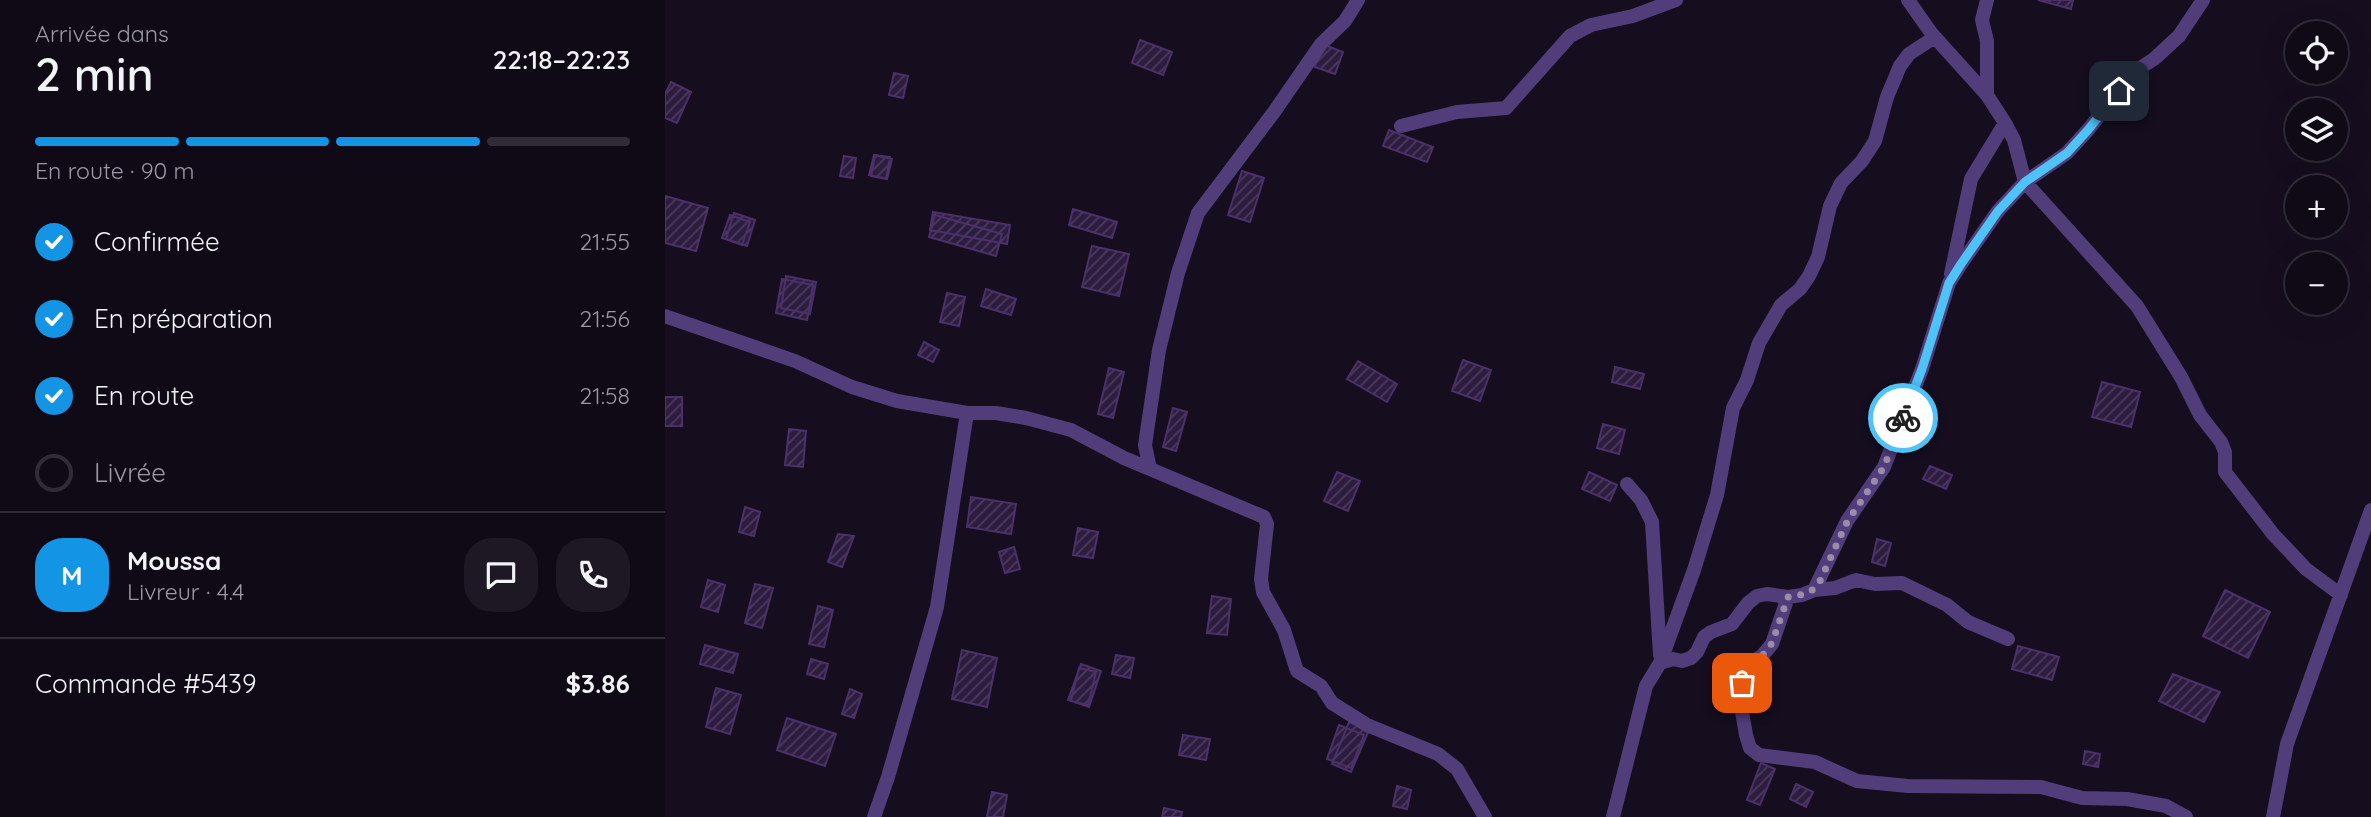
<!DOCTYPE html>
<html lang="fr">
<head>
<meta charset="utf-8">
<style>
  :root { --surface:#100a17; --page:#1e1824; --text:#f1f3f6; --muted:#9c9aa1; --line:#302b36; --accent:#1394e5 }
  body { margin:0; font-family:Quicksand,sans-serif; background:var(--page); color:var(--text); height:100vh; display:flex; flex-direction:column; font-size:26px; white-space:nowrap }
  * { box-sizing:border-box; margin:0 }
  p { font-size:23px; color:var(--muted) }
  .icon { flex:none; width:38px; height:38px; fill:none; stroke:currentColor; stroke-width:2; stroke-linecap:round; stroke-linejoin:round }
  .map { position:relative; flex:1; overflow:hidden }
  .drawer { display:flex; flex-direction:column; background:var(--surface); width:665px }
  .drawer>* { flex:none }
  .buttons { position:absolute; left:1620px; top:21px; display:grid; gap:14px }
  .buttons a { display:grid; place-items:center; width:63px; height:63px; border-radius:50%; background:var(--surface); box-shadow:0 7px 28px #0002,0 0 0 2px var(--line); font-size:35px }
  .pin { position:absolute; display:grid; place-items:center; width:60px; height:60px; color:#fff; margin:-30px; border-radius:14px; box-shadow:0 4px 10px #0006 }
  .courier { position:absolute; display:grid; place-items:center; width:70px; height:70px; margin:-35px; border:5px solid #4fc3f7; border-radius:50%; background:#fff; color:#222; box-shadow:0 2px 9px #0007 }
  .headline em { font-style:normal; font-weight:600 }
  .headline div { display:flex; flex-direction:column-reverse }
  .headline { display:flex; align-items:center; justify-content:space-between; height:119px; padding:0 35px }
  h1 { font-size:46px; font-weight:600; line-height:52px }
  .bar { display:grid; grid-template-columns:repeat(4,1fr); gap:10px 7px; align-content:center; height:84px; padding:0 35px }
  .bar i { height:9px; border-radius:5px; background:var(--line) }
  .bar .selected { background:var(--accent) }
  .bar p { grid-column:span 4 }
  .line { display:flex; align-items:center; gap:18px; padding:0 35px; border-top:2px solid var(--line) }
  .line div { flex:1 }
  .round { display:grid; place-items:center; flex:none; width:74px; height:74px; border-radius:28px; background:var(--page) }
  ol { padding:0 35px; list-style:none }
  li { display:flex; align-items:center; gap:21px; height:77px }
  li p { margin-inline-start:auto }
  li .icon { padding:7px; border-radius:50%; background:var(--accent); color:#fff; stroke-width:4 }
  li:last-child { color:var(--muted) }
  li i { width:38px; height:38px; border:4px solid var(--line); border-radius:50% }
  main { display:flex; flex:1; min-height:0 }
  .map>svg:first-child { display:block }
</style>
</head>
<body>
<main>
<section class="drawer">
<div class="headline"><div><h1>2 min</h1><p>Arrivée dans</p></div><em>22:18–22:23</em></div>
<div class="bar"><i class="selected"></i><i class="selected"></i><i class="selected"></i><i></i><p>En route · 90 m</p></div>
<ol>
<li><svg class="icon" aria-label="check" viewBox="0 0 24 24"><path d="M5 12l5 5 9-10"/></svg>Confirmée<p>21:55</p></li>
<li><svg class="icon" aria-label="check" viewBox="0 0 24 24"><path d="M5 12l5 5 9-10"/></svg>En préparation<p>21:56</p></li>
<li><svg class="icon" aria-label="check" viewBox="0 0 24 24"><path d="M5 12l5 5 9-10"/></svg>En route<p>21:58</p></li>
<li><i></i>Livrée</li>
</ol>
<div class="line" style="height:126px"><b class="round" style="background:var(--accent);color:#fff">M</b><div><b>Moussa</b><p>Livreur · 4.4</p></div><a class="round"><svg class="icon" aria-label="chat" viewBox="0 0 24 24"><path d="M4 5h16v11H9l-5 4z"/></svg></a><a class="round"><svg class="icon" aria-label="phone" viewBox="0 0 24 24"><path d="M5 4h4l2 5-3 2q2 4 5 5l2-3 5 2v4C11 20 4 13 5 4z"/></svg></a></div>
<div class="line" style="height:91px"><div>Commande #5439</div><b>$3.86</b></div>
</section>
<div class="map">
<svg width="1706" height="817" viewBox="0 0 1706 817">
  <defs>
    <pattern id="building-hatch" width="6" height="6" patternUnits="userSpaceOnUse" patternTransform="scale(1.75)"><rect width="6" height="6" fill="#2d1c3f"/><path d="M-1 1l2-2M0 6l6-6M5 7l2-2" fill="none" stroke="#4b3c5c"/></pattern>
  </defs>
  <rect width="100%" height="100%" fill="#160e1f"/>
  <path fill="url(#building-hatch)" stroke="#4b3069" stroke-width="2" d="M1373,0H1408L1406,9Z
    M475,40L507,52L498,75L467,63Z
    M657,44L678,52L670,74L650,67Z
    M229,73L243,76L238,98L224,95Z
    M6,82L26,92L12,123L0,118V94Z
    M724,130L768,147L762,162L718,146Z
    M209,155L227,159L222,179L204,175Z
    M210,155L225,157L221,179L206,176Z
    M179,156L191,158L188,178L175,176Z
    M577,171L599,178L585,222L563,215Z
    M0,196L43,208L31,251L0,243Z
    M408,209L452,222L447,238L404,225Z
    M268,212L345,225L342,244L265,230Z
    M69,213L90,220L82,246L61,239Z
    M65,215L85,222L77,245L57,238Z
    M270,215L337,234L331,256L264,237Z
    M427,246L464,254L454,296L417,287Z
    M121,276L151,282L145,314L116,308Z
    M117,279L148,285L142,320L111,313Z
    M321,289L351,299L346,315L316,306Z
    M282,293L300,297L294,326L275,322Z
    M259,342L274,350L268,362L253,355Z
    M798,360L826,370L815,401L787,391Z
    M693,361L732,384L722,402L682,379Z
    M950,367L979,374L975,389L947,382Z
    M444,368L459,372L448,418L433,414Z
    M1437,382L1475,392L1466,427L1427,417Z
    M0,397H17V426H0Z
    M508,408L522,412L511,451L498,447Z
    M938,424L960,430L954,454L932,448Z
    M124,429L141,431L138,467L120,465Z
    M1265,466L1287,475L1281,489L1258,479Z
    M672,472L695,481L683,511L659,501Z
    M924,472L952,485L945,501L917,489Z
    M306,497L351,504L346,534L302,527Z
    M80,507L95,512L89,536L74,532Z
    M413,528L433,532L428,558L408,555Z
    M173,534L189,536L177,567L163,562Z
    M1212,539L1226,543L1220,566L1207,562Z
    M349,547L355,569L340,573L334,552Z
    M43,580L60,585L53,612L36,607Z
    M90,584L108,588L97,628L80,623Z
    M1560,590L1605,612L1583,658L1538,636Z
    M547,596L566,599L562,635L542,633Z
    M153,606L168,610L159,647L144,644Z
    M40,645L73,654L68,673L35,664Z
    M1353,646L1394,657L1387,680L1347,669Z
    M297,650L332,658L322,707L287,699Z
    M451,655L469,658L465,678L447,674Z
    M146,659L163,664L159,679L142,674Z
    M416,664L436,671L424,707L403,700Z
    M414,668L431,672L423,705L406,701Z
    M1508,674L1555,692L1539,722L1494,701Z
    M51,688L76,695L65,734L41,727Z
    M185,689L197,694L189,718L177,714Z
    M122,718L171,734L160,766L112,750Z
    M684,722L704,730L686,772L667,764Z
    M674,725L699,735L686,768L662,759Z
    M518,735L545,739L541,760L514,755Z
    M1420,751L1435,754L1433,767L1418,764Z
    M1096,763L1110,769L1095,805L1082,800Z
    M1131,784L1148,792L1141,807L1125,799Z
    M732,786L746,790L742,809L728,806Z
    M327,792L342,795L338,817H322Z
    M499,808L517,812L516,817H497Z"/>
  <g fill="none" stroke-linecap="round" stroke-linejoin="round">
    <path stroke="#513d7a" stroke-width="14" d="M1243,0L1267,34L1322,95L1340,123L1349,140L1360,182L1472,306L1516,377L1535,415L1556,442L1560,452V472L1608,534L1641,569L1676,595
      M1322,95V41L1317,20L1322,0
      M736,126L792,112L841,108L905,36L926,25L968,16L1011,0
      M1286,274L1306,179L1340,123
      M0,316L130,361L187,387L232,401L302,413H331L361,418L406,430L459,458L599,517L602,524L596,579L598,592L619,630L632,671L656,686L667,703L702,725L773,754L792,769L820,817
      M485,469L480,445L494,350L513,273L533,213L609,112L656,44L680,21L693,0
      M962,484L976,500L987,522L995,655
      M1149,590L1182,521L1219,467L1257,369L1284,283L1296,264L1333,211L1360,182L1402,153L1423,130L1469,72L1489,59L1514,36L1538,0
      M1123,597L1107,644L1097,656L1084,664L1077,683L1076,706L1081,735L1085,748L1094,755L1150,762L1192,781L1243,786L1376,787L1417,798L1462,799L1501,806L1521,817
      M995,663L1029,570L1052,495L1068,408L1082,380L1094,343L1116,305L1135,289L1144,276L1153,257L1165,206L1176,183L1197,161L1210,141L1222,97L1235,66L1244,54L1270,37
      M209,817L223,777L272,607L302,413
      M948,817L981,686L995,663L1008,659L1017,661L1026,658L1032,652L1039,637L1046,632L1067,624L1083,603L1092,596L1102,594L1123,597L1137,595L1149,590L1170,588L1191,580L1210,584L1237,583L1282,605L1303,622L1343,639
      M1608,817L1622,744L1706,510"/>
  </g>
  <g fill="none" stroke-linecap="round" stroke-linejoin="round">
    <path stroke="#9b8cae" stroke-width="7" stroke-dasharray="0 12.6" d="M1077,683L1084,664L1097,656L1107,643L1123,597C1136,595 1146,594 1154,583L1182,522L1219,467L1238,418"/>
    <path stroke="#4fc3f7" stroke-width="9" d="M1238,418L1257,369L1284,283L1296,264L1333,211L1360,182L1402,153L1423,130L1454,91"/>
  </g>
</svg>
<div class="buttons">
<a><svg class="icon" aria-label="locate" viewBox="0 0 24 24"><circle cx="12" cy="12" r="6"/><path d="M12 2v4M12 18v4M2 12h4M18 12h4"/></svg></a>
<a><svg class="icon" aria-label="layers" viewBox="0 0 24 24"><path d="M12 4l9 5-9 5-9-5zM3 14l9 5 9-5"/></svg></a>
<a>+</a>
<a>−</a>
</div>
<div class="pin" style="left:1077px;top:683px;background:#ea580c"><svg class="icon" aria-label="bag" viewBox="0 0 24 24"><path d="M5 8h14l-1 12H6zM9 8a3 3 0 0 1 6 0"/></svg></div>
<div class="pin" style="left:1454px;top:91px;background:#1f2937"><svg class="icon" aria-label="home" viewBox="0 0 24 24"><path d="M3 11l9-7 9 7M6 9v11h12V9"/></svg></div>
<div class="courier" style="left:1238px;top:418px"><svg class="icon" aria-label="bike" viewBox="0 0 24 24"><circle cx="6" cy="16" r="4"/><circle cx="18" cy="16" r="4"/><path d="M6 16l4-8h5l3 8M10 8l3 8H6M13 5h3"/></svg></div>
</div>
</main>
</body>
</html>
